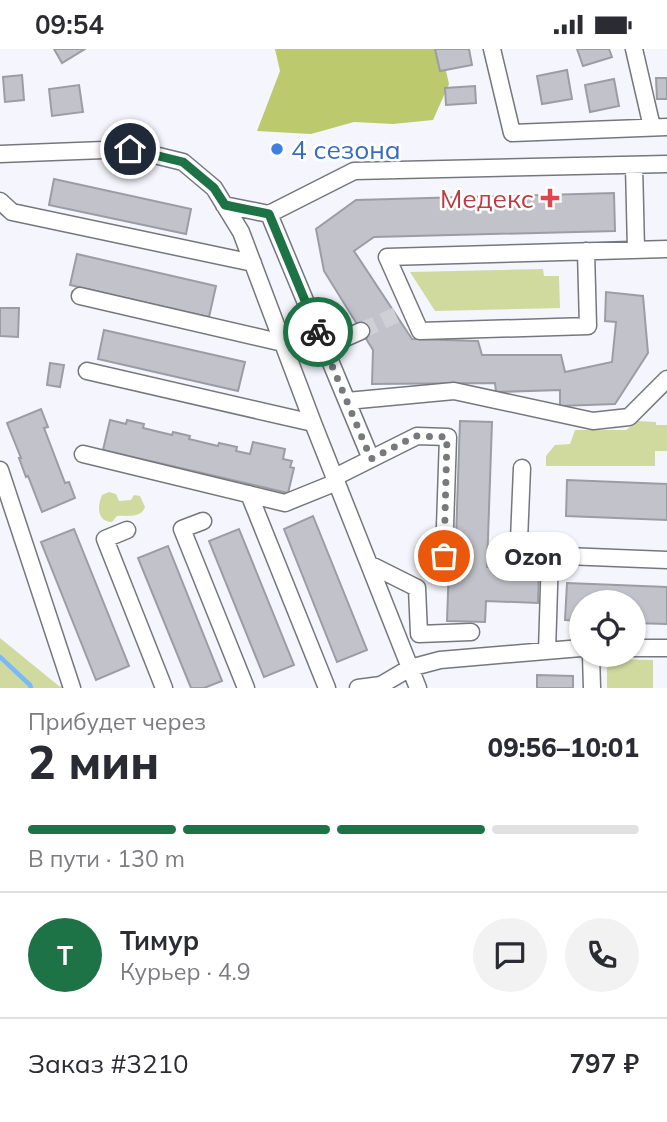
<!DOCTYPE html>
<html lang="ru">
<head>
<meta charset="utf-8">
<style>
  :root { --surface:#fff; --page:#f2f2f3; --text:#2b2b33; --muted:#7c7c81; --line:#e1e1e2; --accent:#1d7345 }
  body { margin:0; font-family:Mulish,sans-serif; background:var(--page); color:var(--text); height:100vh; display:flex; flex-direction:column; font-size:26px; white-space:nowrap }
  * { box-sizing:border-box; margin:0 }
  p { font-size:23px; color:var(--muted) }
  .icon { flex:none; width:38px; height:38px; fill:none; stroke:currentColor; stroke-width:2; stroke-linecap:round; stroke-linejoin:round }
  .map { position:relative; height:639px; overflow:hidden }
  .sheet { display:flex; flex-direction:column; background:var(--surface); flex:1 }
  .sheet>* { flex:none }
  .buttons { position:absolute; left:569px; top:541px; display:grid; gap:14px }
  .buttons a { display:grid; place-items:center; width:77px; height:77px; border-radius:50%; background:var(--surface); box-shadow:0 2px 5px #0004; font-size:35px }
  .pin { position:absolute; display:grid; place-items:center; width:60px; height:60px; color:#fff; margin:-30px; border:4px solid #fff; border-radius:50%; box-shadow:0 2px 7px #0007 }
  .courier { position:absolute; display:grid; place-items:center; width:70px; height:70px; margin:-35px; border:5px solid #1d7345; border-radius:50%; background:#fff; color:#222; box-shadow:0 2px 9px #0007 }
  .bubble { position:absolute; height:49px; border-radius:24px; background:var(--surface); box-shadow:0 2px 5px #0004; font-size:23px; font-weight:800; line-height:49px; text-align:center }
  .head em { font-style:normal; font-weight:800 }
  .head div { display:flex; flex-direction:column-reverse }
  .head { display:flex; align-items:center; justify-content:space-between; height:119px; padding:0 28px }
  h1 { font-size:46px; font-weight:800; line-height:52px }
  .bar { display:grid; grid-template-columns:repeat(4,1fr); gap:10px 7px; align-content:center; height:84px; padding:0 28px }
  .bar i { height:9px; border-radius:5px; background:var(--line) }
  .bar .on { background:var(--accent) }
  .bar p { grid-column:span 4 }
  .line { display:flex; align-items:center; gap:18px; padding:0 28px; border-top:2px solid var(--line) }
  .line div { flex:1 }
  .round { display:grid; place-items:center; flex:none; width:74px; height:74px; border-radius:37px; background:var(--page) }
  .status { display:flex; justify-content:space-between; align-items:center; height:49px; padding:0 35px; background:var(--surface); direction:ltr }
  .status svg { height:19px; fill:currentColor }
  .map>svg:first-child { display:block }
</style>
</head>
<body>
<div class="status"><b>09:54</b><svg viewBox="0 0 49 12"><path d="M0 12V9h3v3zM5 12V6h3v6zM10 12V3h3v9zM15 12V0h3v12zM26 1h20v11H26zM47 4h2v5h-2z"/></svg></div>
<div class="map">
<svg width="667" height="639" viewBox="0 0 667 639">
  <rect width="100%" height="100%" fill="#f5f6fd"/>
  <path fill="#d0da9f" d="M543,220L544,227H559L560,259L435,262L410,223Z
    M638,372L656,373V376H667V402H655V417H546V407L555,396L570,395L575,381H626Z
    M109,443L116,445L119,452L131,451L134,446L140,447L145,458C141,470 126,466 117,467L112,473C97,473 97,457 102,446Z
    M0,589L59,637L65,639H0Z
    M607,610L653,611V639H607Z"/>
  <path fill="#bcca6d" d="M275,0H441L449,35L433,71L393,75L354,73L311,85L257,82L280,22Z"/>
  <g fill="none" stroke-linecap="round" stroke-linejoin="round">
    <path stroke="#79b8fd" stroke-width="4.5" d="M0,608L30,636L31,639"/>
  </g>
  <path fill="#c2c3ca" stroke="#9c9da4" stroke-width="2" d="M54,0H85L62,14Z
    M435,0H469L472,16L440,22Z
    M577,0H609L612,8L583,17Z
    M567,21L572,50L542,55L537,27Z
    M22,26L24,51L5,53L3,28Z
    M656,29H667V50H657Z
    M614,30L619,57L590,63L585,36Z
    M79,36L83,63L52,67L49,40Z
    M475,37L476,54L446,56L445,39Z
    M54,130L191,160L186,185L49,156Z
    M614,144L615,182L374,188L354,202L412,290L478,292L482,306H561L565,323L612,313L616,273L605,272L606,243L643,247L648,304L615,355L560,357V341L496,343L495,334L372,335L373,301L324,222L316,180L356,151Z
    M77,205L216,237L209,268L70,236Z
    M0,259H19L18,288L0,287Z
    M104,281L245,313L238,342L98,310Z
    M50,314L64,316L60,338L47,336Z
    M41,360L48,378L44,379L65,434L69,433L75,449L42,463L28,427L26,428L19,409H21L7,374Z
    M110,371L126,375L127,371L144,375L143,379L172,386L173,383L190,387L189,390L218,397L219,394L237,398L236,402L250,405L253,393L285,400L283,410L292,412L290,418L294,419L288,444L103,401Z
    M460,372L492,373L487,518L539,520L538,554L486,552L485,573L447,572L449,516L455,517Z
    M567,431L667,435V471L566,467Z
    M313,467L367,601L337,613L284,480Z
    M74,480L129,617L96,631L41,493Z
    M239,480L294,616L264,628L209,492Z
    M168,497L222,632L204,639H191L138,509Z
    M567,534L667,538V575L634,574V553H581V572L565,571Z
    M537,626L573,627V639H537Z"/>
  <g fill="none" stroke-linecap="round" stroke-linejoin="round">
    <path stroke="#cfcfd6" stroke-width="16" stroke-dasharray="16 8" stroke-linecap="butt" d="M361,282L396,266"/>
    <g stroke="#76777d" stroke-width="19">
      <path id="minor" d="M492,0L512,84L667,78
        M634,0L652,78
        M0,105L130,100L183,113L214,139L241,183L313,374L418,639
        M634,116L636,201
        M0,152L12,163L253,214
        M224,156L269,165
        M586,202L588,277L420,282L387,208C480,205 574,203 667,200
        M80,247L283,294
        M325,298L361,282
        M87,322L313,374
        M347,352L454,342L593,372L629,368L667,330
        M83,405L285,454L337,433
        M371,410L269,165L354,122L667,115
        M522,419L519,491L540,506L667,511
        M0,421L72,639
        M335,428L417,387L448,388L444,507
        M249,445L327,639
        M203,472L182,480L246,639
        M127,481L105,490L164,639
        M369,515L417,539L419,585L471,583
        M634,599H667
        M547,602L550,507
        M591,606L592,639
        M358,639L381,636L410,619L440,611L581,599"/>
    </g>
    <use href="#minor" stroke="#fff" stroke-width="16"/>
  </g>
  <g fill="none" stroke-linecap="round" stroke-linejoin="round">
    <path stroke="#78797d" stroke-width="7" stroke-dasharray="0 12.6" d="M318,283L371,410L416,387L447,388L444,507"/>
    <path stroke="#1d7345" stroke-width="9" d="M130,100L183,113L214,139L225,156L269,165L318,283"/>
  </g>
  <circle fill="#3f7fe0" stroke="#fff" stroke-width="2.5" cx="277" cy="100" r="7"/>
  <path fill="#e0444e" stroke="#fff" stroke-width="2.5" d="M546.5 138.5h7v7h7v7h-7v7h-7v-7h-7v-7h7z"/>
  <g text-anchor="middle" dominant-baseline="central" stroke-width="5" stroke-linejoin="round" paint-order="stroke">
    <g font-size="26" fill="#366cbe" stroke="#fff" text-anchor="start">
      <text x="291" y="100">4 сезона</text>
    </g>
    <g font-size="26" fill="#be3a42" stroke="#fff" text-anchor="end">
      <text x="534" y="149">Медекс</text>
    </g>
  </g>
</svg>
<div class="buttons">
<a><svg class="icon" aria-label="locate" viewBox="0 0 24 24"><circle cx="12" cy="12" r="6"/><path d="M12 2v4M12 18v4M2 12h4M18 12h4"/></svg></a>
</div>
<div class="pin" style="left:444px;top:507px;background:#ea580c"><svg class="icon" aria-label="bag" viewBox="0 0 24 24"><path d="M5 8h14l-1 12H6zM9 8a3 3 0 0 1 6 0"/></svg></div>
<div class="pin" style="left:130px;top:100px;background:#1f2937"><svg class="icon" aria-label="home" viewBox="0 0 24 24"><path d="M3 11l9-7 9 7M6 9v11h12V9"/></svg></div>
<div class="courier" style="left:318px;top:283px"><svg class="icon" aria-label="bike" viewBox="0 0 24 24"><circle cx="6" cy="16" r="4"/><circle cx="18" cy="16" r="4"/><path d="M6 16l4-8h5l3 8M10 8l3 8H6M13 5h3"/></svg></div>
<div class="bubble" style="left:486px;top:483px;width:94px">Ozon</div>
</div>
<section class="sheet">
<div class="head"><div><h1>2 мин</h1><p>Прибудет через</p></div><em>09:56–10:01</em></div>
<div class="bar"><i class="on"></i><i class="on"></i><i class="on"></i><i></i><p>В пути · 130 m</p></div>
<div class="line" style="height:126px"><b class="round" style="background:var(--accent);color:#fff">Т</b><div><b>Тимур</b><p>Курьер · 4.9</p></div><a class="round"><svg class="icon" aria-label="chat" viewBox="0 0 24 24"><path d="M4 5h16v11H9l-5 4z"/></svg></a><a class="round"><svg class="icon" aria-label="phone" viewBox="0 0 24 24"><path d="M5 4h4l2 5-3 2q2 4 5 5l2-3 5 2v4C11 20 4 13 5 4z"/></svg></a></div>
<div class="line" style="height:91px"><div>Заказ #3210</div><b>797 ₽</b></div>
</section>
</body>
</html>
